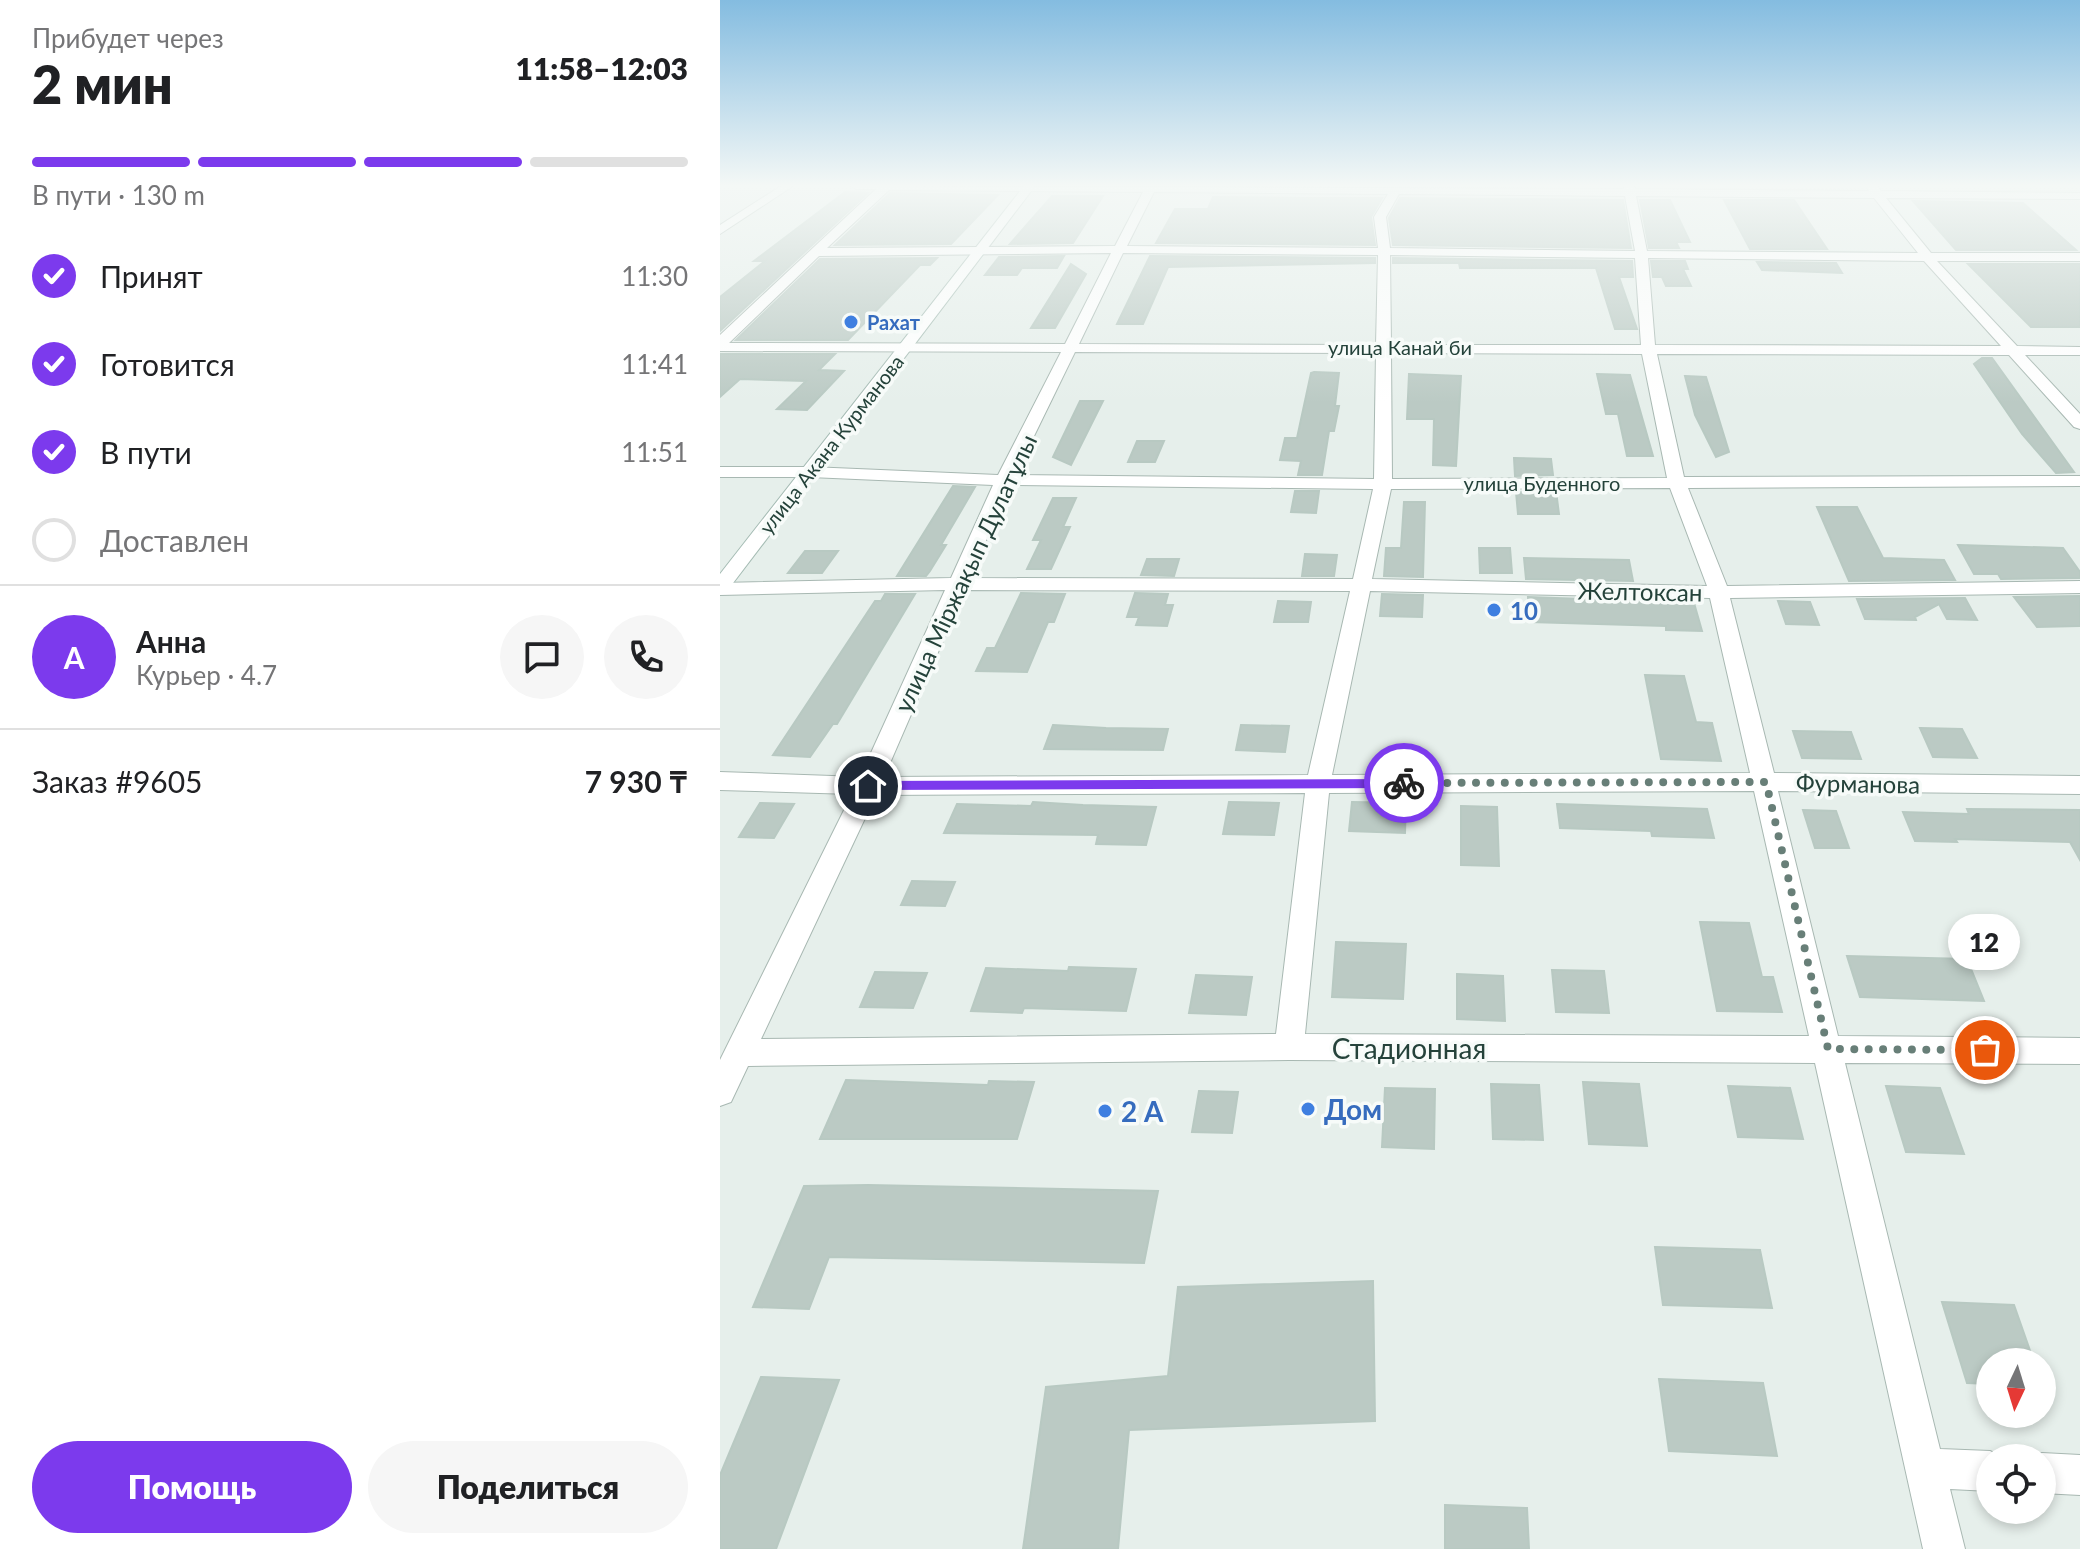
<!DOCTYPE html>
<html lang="ru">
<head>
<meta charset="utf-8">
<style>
  :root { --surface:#fff; --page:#f6f6f6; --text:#202124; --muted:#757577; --line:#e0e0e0; --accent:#7c3aed }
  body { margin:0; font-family:Lato,sans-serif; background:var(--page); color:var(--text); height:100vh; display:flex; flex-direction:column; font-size:30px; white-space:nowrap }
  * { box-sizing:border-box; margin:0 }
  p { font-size:26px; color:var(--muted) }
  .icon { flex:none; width:44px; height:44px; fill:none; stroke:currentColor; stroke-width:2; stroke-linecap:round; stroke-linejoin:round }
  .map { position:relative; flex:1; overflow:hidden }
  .sheet { display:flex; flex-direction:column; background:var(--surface); width:720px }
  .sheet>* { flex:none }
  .needle { width:52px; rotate:184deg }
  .fabs { position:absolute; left:1256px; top:1348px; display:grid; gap:16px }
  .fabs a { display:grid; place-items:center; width:80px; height:80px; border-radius:50%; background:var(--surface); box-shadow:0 4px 12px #0003; font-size:40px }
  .pin { position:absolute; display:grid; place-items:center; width:68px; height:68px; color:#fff; margin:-34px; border:4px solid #fff; border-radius:50%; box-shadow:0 2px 8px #0007 }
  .courier { position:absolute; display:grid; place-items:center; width:80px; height:80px; margin:-40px; border:6px solid #7c3aed; border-radius:50%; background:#fff; color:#222; box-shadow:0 2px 10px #0007 }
  .bubble { position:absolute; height:56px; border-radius:28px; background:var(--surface); box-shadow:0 4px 12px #0003; font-size:26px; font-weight:800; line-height:56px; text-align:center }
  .head em { font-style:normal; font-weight:800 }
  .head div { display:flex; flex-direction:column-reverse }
  .head { display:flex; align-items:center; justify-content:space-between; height:136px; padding:0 32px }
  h1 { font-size:52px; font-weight:800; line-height:60px }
  .bar { display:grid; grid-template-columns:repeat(4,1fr); gap:12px 8px; align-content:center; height:96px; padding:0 32px }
  .bar i { height:10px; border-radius:6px; background:var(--line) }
  .bar .on { background:var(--accent) }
  .bar p { grid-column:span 4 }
  .line { display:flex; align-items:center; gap:20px; padding:0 32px; border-top:2px solid var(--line) }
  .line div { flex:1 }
  .round { display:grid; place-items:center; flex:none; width:84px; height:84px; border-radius:42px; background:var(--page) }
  ol { padding:0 32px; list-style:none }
  li { display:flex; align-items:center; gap:24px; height:88px }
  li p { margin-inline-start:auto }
  li .icon { padding:8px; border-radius:50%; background:var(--accent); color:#fff; stroke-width:4 }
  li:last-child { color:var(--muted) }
  li i { width:44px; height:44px; border:4px solid var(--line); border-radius:50% }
  .action { display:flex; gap:16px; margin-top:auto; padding:16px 32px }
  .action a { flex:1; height:92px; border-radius:48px; background:var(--accent); color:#fff; font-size:32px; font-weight:800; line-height:92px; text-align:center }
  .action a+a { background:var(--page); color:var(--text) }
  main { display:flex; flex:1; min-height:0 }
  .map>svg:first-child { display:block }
</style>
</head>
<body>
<main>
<section class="sheet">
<div class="head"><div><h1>2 мин</h1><p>Прибудет через</p></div><em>11:58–12:03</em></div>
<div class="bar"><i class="on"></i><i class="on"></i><i class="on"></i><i></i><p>В пути · 130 m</p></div>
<ol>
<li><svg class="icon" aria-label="check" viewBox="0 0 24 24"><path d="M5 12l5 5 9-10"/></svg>Принят<p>11:30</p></li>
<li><svg class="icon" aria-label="check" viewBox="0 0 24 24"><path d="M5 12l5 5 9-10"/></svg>Готовится<p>11:41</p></li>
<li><svg class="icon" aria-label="check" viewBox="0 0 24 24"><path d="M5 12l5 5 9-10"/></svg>В пути<p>11:51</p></li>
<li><i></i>Доставлен</li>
</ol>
<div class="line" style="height:144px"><b class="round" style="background:var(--accent);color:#fff">А</b><div><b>Анна</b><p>Курьер · 4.7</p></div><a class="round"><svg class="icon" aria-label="chat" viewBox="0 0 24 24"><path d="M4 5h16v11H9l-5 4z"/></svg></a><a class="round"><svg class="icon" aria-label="phone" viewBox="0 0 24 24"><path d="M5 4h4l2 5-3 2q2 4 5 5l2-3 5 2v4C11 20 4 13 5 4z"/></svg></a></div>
<div class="line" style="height:104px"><div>Заказ #9605</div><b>7 930 ₸</b></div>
<div class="action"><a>Помощь</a><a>Поделиться</a></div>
</section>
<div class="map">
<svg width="1360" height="1549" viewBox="0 0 1360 1549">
  <rect width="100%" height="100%" fill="#e6efeb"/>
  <path fill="#bbcac4" stroke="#b8c9c2" stroke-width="2" d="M125,192L148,193L0,331V297L45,261H34Z
    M170,193L222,194L278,195L231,244L115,245Z
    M332,196H383L353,243L290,244Z
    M493,197L590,198H662L651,217L655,245L436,243L455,209H488Z
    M680,198L903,200L911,248L673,245L669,218Z
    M920,200H950L970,242H956L959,248H929Z
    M1004,200H1074L1107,249H1030Z
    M1193,201L1303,203L1356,250H1236Z
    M344,256L337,268H302L297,275H265L279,257Z
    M430,256L655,258V263L448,267L423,324H397Z
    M217,258L210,265H200L128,340H16L100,259Z
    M673,258L912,261L913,277H899L917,329H895L876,268H740L739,263H673Z
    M931,261H965L968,269H963L971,286H946L942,277H933Z
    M1037,262L1116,263L1122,273L1042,270Z
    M351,264L366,274L335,328H311Z
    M1248,264H1360V327H1311Z
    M0,354H115L99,370L124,371L87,410L57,409L86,381L20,379L0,397Z
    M1262,358H1272L1354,472L1336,473L1302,434L1254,364Z
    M594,372L619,373L615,406H619L614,431H609L602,475H578L581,461L560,460L565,438H577L591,373Z
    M689,374L741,376L736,466L713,465L714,419H687Z
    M877,374L910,375L933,456H907L898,414H886Z
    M965,376L986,377L1009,452L996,457L975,415Z
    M360,401H383L351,465L333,457Z
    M417,441H444L435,462H408Z
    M794,458L831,459L833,475L795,476Z
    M233,486L255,487L221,545H226L210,571L206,576H177Z
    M575,491H599L596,513L571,512Z
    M836,491L839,514H798L796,492Z
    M333,498H356L343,527H350L331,569H307L321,540H313Z
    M684,502H705L703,577L664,576L666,548H681Z
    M1097,507H1137L1163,558L1224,560L1235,580L1129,581Z
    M1238,545L1343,548L1360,572V578L1281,579L1278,574H1254Z
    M759,548H790L792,573H760Z
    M85,551H118L102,573H68Z
    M585,554L617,555L614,576H582Z
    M804,558L909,560L913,581L806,579Z
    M427,559H459L454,576L421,575Z
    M301,593L345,594L334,622H328L307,672L256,671L267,648H275Z
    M415,593L448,594L445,605H453L447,626L416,625L419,617H407Z
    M165,594H195L117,724H113L90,757L53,755L155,601H161Z
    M662,594L703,595L702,617L660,616Z
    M1360,596V626L1317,627L1294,597Z
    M808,597L974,603L982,631L946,630V626L810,622Z
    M1245,598L1257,620L1227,619L1219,604L1195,617L1196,620L1145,619L1137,599Z
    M558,601L591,602L588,622H554Z
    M1058,601L1090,602L1099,625L1066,624Z
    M925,675L964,676L976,722L992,723L1001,761L941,759Z
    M333,725L386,728L448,729L443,750L324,749Z
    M521,725L569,726L565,752L516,750Z
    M1200,728L1242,729L1257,758L1213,757Z
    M1073,731L1131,732L1141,759L1082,758Z
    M313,802L363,805L436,807L426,845L376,844L378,835L224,833L237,804L311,806Z
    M509,802L559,803L554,835L503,834Z
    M632,802L686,803L685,833L629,831Z
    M40,803L74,804L54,838L19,837Z
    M837,804L987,809L994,838L932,836L931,831L840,828Z
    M741,806L777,807L779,866L741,865Z
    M1247,809L1360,810V860L1350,842L1235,839L1237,842L1195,841L1183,812L1249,814Z
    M1083,810L1116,811L1129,848H1095Z
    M192,881L235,882L225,906L181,905Z
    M980,922L1029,923L1042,977H1053L1062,1012L997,1011Z
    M616,942L686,944L683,999L612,997Z
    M1127,956L1247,959L1264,1001L1140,997Z
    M349,967L416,969L406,1011L304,1008L302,1013L251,1011L266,968L348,971Z
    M832,970L884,971L889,1013L836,1012Z
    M155,972L207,973L193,1008L140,1007Z
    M737,974L783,976L785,1021L737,1019Z
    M476,975L532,977L526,1015L469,1013Z
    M126,1080L268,1085L269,1081L314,1082L297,1139H100Z
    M863,1082L919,1084L927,1146L869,1144Z
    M771,1084L819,1085L823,1140L773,1139Z
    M1008,1086L1070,1088L1083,1139L1018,1137Z
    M1166,1086L1220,1088L1244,1154L1186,1152Z
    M665,1088L715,1089L714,1149L662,1147Z
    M479,1091L518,1092L512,1133L472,1132Z
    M148,1185L438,1191L424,1263L109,1257L89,1309L33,1307L84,1186Z
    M935,1247L1040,1250L1052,1308L943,1305Z
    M653,1281L655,1421L409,1430L398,1549H303L326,1387L448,1376L458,1287Z
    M1222,1302L1294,1305L1314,1362H1270V1384L1247,1383Z
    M41,1377L119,1380L56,1549H0V1475Z
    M939,1379L1043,1383L1057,1456L949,1451Z
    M725,1505L807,1508L809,1549H725Z"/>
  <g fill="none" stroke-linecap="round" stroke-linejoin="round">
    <g stroke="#a8b8b2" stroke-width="2">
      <path id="minor" d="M61,186H73L0,234V225Z
        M131,186L904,189V186H914L915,189L1149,191L1146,186H1157L1161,191L1360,193V199L1166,198L1211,253H1360V261H1217L1297,346L1360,347V355H1305L1360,414V429L1354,427L1289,355L937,354L964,477L1360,476V486L968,488L1007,586L1360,581V593L1010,598L1054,773L1360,776V794L1058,791L1118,1036L1360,1038V1064L1125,1063L1220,1449L1270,1451L1284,1458H1270V1491L1230,1489L1245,1549H1203L1095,1063L569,1060L28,1066L11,1102L0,1106V1060L132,794L0,790V772L140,777L225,590L0,595V583L231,578L273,485L90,477H0V467H90L278,475L341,352L0,351V335L156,189H136ZM169,190L423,192L395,246L107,248ZM434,192L668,194L654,217L658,248L407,246ZM679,194L905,196L915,251L670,248L666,217ZM916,196L1154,198L1198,253L927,251ZM391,253L345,344L9,343L99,256ZM403,253L658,255L656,345L359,344ZM670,255L915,258L921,345H671ZM928,258L1204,261L1281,346L935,345ZM355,352L656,353L654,479L295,475ZM671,353L922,354L947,478L672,479ZM290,485L653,489L633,579L250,578ZM950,488L987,586L652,579L671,489ZM245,590L630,591L588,775L164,777ZM650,591L990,598L1030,773L612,775ZM1034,791L1089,1036L585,1034L609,793ZM585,793L556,1034L41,1039L156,795Z
        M1322,1453L1360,1455V1495L1322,1493V1458H1310Z"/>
    </g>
    <g stroke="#a4bbb3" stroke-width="2">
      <path id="secondary" d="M304,186H315L7,591L0,593V574Z"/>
    </g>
    <use href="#minor" fill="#fff" fill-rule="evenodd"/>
    <use href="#secondary" fill="#fff" fill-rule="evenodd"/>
  </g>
  <linearGradient id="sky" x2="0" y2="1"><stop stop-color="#84bce0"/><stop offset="0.46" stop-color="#f4f8f6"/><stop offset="1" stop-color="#f4f8f6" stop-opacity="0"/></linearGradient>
  <rect width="1360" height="403" fill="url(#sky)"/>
  <path fill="#7c3aed" d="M684,779L690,783L684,788L148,790L141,786L148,781Z"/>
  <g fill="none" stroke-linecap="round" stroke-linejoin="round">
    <path stroke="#687f78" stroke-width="8" stroke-dasharray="0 14.4" d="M684,783L1046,782L1108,1049L1265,1050"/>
  </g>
  <g fill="#3f7fe0" stroke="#f7fbf9" stroke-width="3">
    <circle cx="131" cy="322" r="8"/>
    <circle cx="774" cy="610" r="8"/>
    <circle cx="588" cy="1109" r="8"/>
    <circle cx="385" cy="1111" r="8"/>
  </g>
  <g text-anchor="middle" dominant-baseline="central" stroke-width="7" stroke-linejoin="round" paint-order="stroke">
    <g font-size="20" font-weight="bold" fill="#366cbe" stroke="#f7fbf9" text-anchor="start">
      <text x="147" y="322">Рахат</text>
    </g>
    <g font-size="20" fill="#24423a" stroke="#f7fbf9">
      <text x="680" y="347">улица Канай би</text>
      <text transform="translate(111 444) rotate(-52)">улица Акана Курманова</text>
      <text x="822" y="483">улица Буденного</text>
    </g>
    <g font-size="24" fill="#24423a" stroke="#f7fbf9">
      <text transform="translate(245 573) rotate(-65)">улица Міржақып Дулатұлы</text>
      <text transform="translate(920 591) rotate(1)">Желтоксан</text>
      <text transform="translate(1138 783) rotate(1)">Фурманова</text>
    </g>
    <g font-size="24" font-weight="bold" fill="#366cbe" stroke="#f7fbf9" text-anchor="start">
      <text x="790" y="610">10</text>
    </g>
    <g font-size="28" fill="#24423a" stroke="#f7fbf9">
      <text x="689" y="1048">Стадионная</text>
    </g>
    <g font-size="28" font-weight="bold" fill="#366cbe" stroke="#f7fbf9" text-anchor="start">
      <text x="604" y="1109">Дом</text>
      <text x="401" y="1111">2 А</text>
    </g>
  </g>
</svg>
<div class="fabs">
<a><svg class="needle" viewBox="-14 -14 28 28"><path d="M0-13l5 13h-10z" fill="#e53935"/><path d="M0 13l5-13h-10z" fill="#757577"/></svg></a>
<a><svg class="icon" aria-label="locate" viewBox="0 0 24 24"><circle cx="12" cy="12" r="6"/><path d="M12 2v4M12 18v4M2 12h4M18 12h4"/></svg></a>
</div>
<div class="pin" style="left:1265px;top:1050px;background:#ea580c"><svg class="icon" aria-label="bag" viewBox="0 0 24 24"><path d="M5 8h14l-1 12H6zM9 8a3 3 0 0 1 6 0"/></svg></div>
<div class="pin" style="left:148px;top:786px;background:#1f2937"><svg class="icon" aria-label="home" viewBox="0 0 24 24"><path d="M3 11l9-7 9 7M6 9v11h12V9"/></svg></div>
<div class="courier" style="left:684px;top:783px"><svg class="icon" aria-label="bike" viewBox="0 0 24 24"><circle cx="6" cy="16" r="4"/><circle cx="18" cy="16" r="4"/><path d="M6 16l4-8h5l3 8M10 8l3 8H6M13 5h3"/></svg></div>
<div class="bubble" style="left:1228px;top:914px;width:72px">12</div>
</div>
</main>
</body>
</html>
